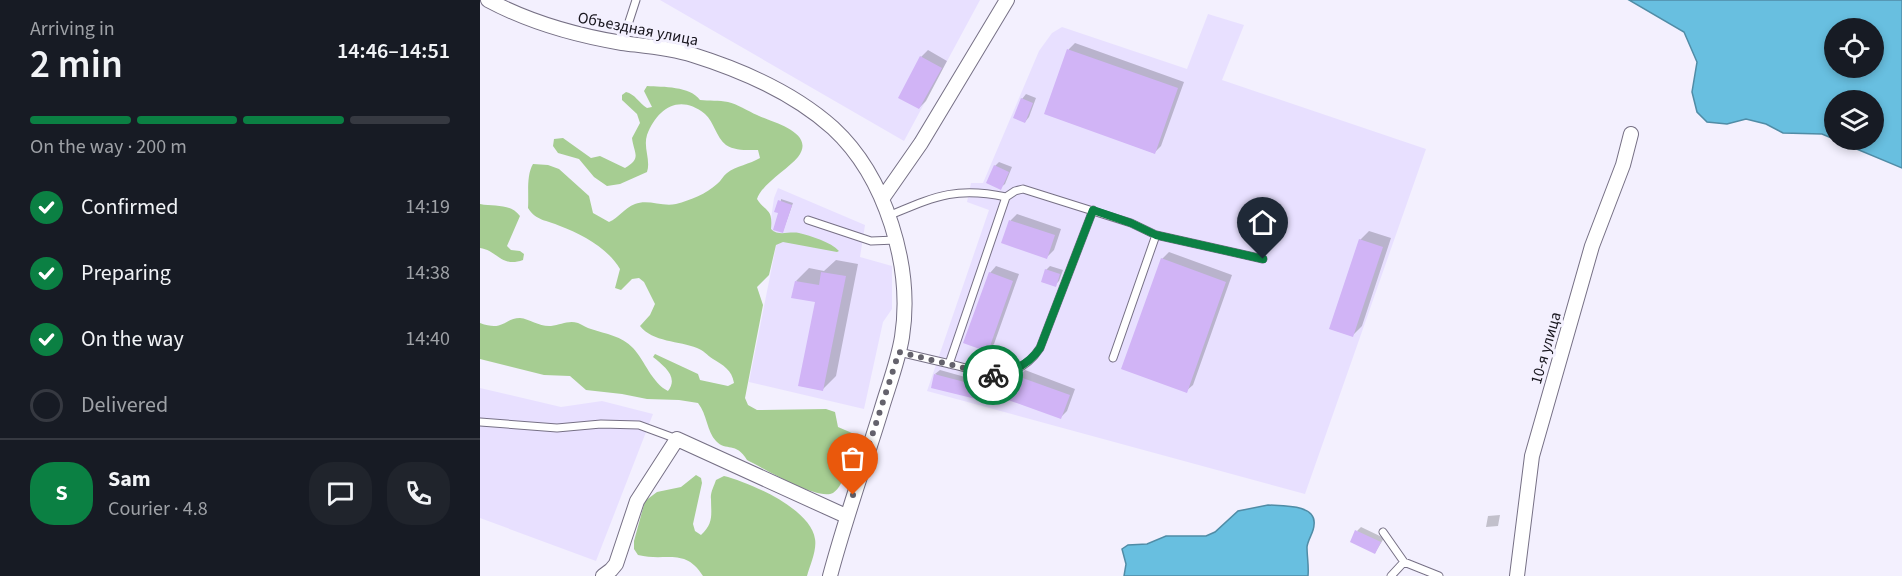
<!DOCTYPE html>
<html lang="en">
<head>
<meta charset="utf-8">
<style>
  :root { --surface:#171b24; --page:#20242c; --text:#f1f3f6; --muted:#9ea1a6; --line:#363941; --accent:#0b8043 }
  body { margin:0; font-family:"Source Sans 3",sans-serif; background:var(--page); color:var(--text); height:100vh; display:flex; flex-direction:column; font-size:22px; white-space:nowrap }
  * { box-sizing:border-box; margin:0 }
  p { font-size:20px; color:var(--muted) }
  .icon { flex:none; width:33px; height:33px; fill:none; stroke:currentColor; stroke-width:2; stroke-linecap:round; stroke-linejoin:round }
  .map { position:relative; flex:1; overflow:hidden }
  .panel { display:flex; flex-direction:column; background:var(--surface); width:480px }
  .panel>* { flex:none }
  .buttons { position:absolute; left:1344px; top:18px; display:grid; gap:12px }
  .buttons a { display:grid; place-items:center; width:60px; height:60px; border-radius:50%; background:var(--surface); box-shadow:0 3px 9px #0003; font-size:30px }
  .pin { position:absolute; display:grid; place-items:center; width:51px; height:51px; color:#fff; margin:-62px -26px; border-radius:50% 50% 50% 0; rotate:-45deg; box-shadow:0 0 6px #0007 }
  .pin .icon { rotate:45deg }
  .courier { position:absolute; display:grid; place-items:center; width:60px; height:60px; margin:-30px; border:4px solid #0b8043; border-radius:50%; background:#fff; color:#222; box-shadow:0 2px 8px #0007 }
  .summary em { font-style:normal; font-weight:600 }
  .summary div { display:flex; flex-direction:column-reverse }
  .summary { display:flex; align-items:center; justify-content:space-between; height:102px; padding:0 30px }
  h1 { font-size:39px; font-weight:600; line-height:45px }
  .bar { display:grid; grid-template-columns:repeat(4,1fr); gap:9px 6px; align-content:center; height:72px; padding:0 30px }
  .bar i { height:8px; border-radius:4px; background:var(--line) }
  .bar .active { background:var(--accent) }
  .bar p { grid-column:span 4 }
  .line { display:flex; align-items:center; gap:15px; padding:0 30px; border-top:2px solid var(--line) }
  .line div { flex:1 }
  .round { display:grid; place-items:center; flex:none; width:63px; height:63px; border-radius:24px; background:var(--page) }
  ol { padding:0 30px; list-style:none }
  li { display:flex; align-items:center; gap:18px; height:66px }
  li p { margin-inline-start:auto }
  li .icon { padding:6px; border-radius:50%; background:var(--accent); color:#fff; stroke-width:4 }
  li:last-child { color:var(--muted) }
  li i { width:33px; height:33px; border:3px solid var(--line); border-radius:50% }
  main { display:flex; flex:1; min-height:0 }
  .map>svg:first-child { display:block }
</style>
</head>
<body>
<main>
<section class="panel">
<div class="summary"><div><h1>2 min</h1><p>Arriving in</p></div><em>14:46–14:51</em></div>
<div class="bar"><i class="active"></i><i class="active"></i><i class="active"></i><i></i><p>On the way · 200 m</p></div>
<ol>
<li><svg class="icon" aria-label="check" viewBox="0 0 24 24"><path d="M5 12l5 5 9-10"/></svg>Confirmed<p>14:19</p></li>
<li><svg class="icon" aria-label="check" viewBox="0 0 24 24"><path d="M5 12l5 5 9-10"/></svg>Preparing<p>14:38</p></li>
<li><svg class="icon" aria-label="check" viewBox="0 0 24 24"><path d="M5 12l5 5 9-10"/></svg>On the way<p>14:40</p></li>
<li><i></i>Delivered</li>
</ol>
<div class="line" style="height:108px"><b class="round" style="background:var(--accent);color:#fff">S</b><div><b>Sam</b><p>Courier · 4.8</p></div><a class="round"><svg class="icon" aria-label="chat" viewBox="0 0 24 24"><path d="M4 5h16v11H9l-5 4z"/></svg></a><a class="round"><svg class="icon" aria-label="phone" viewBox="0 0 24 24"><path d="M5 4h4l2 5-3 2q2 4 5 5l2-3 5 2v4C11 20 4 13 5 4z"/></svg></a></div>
</section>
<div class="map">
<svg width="1422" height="576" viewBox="0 0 1422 576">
  <rect width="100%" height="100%" fill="#f3f0fe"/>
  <path fill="#e8e0ff" d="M180,0H500L424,141Z
    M728,14L764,25L742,80L946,149L825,494L447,391L509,210L487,202L491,183H503L559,51L572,33L582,27L707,69Z
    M298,188L385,225L380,257L412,266V309L403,322L384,409L269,382L298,236L289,233L294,198Z
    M0,388L81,407L122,401L173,414L116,561L0,518Z"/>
  <path fill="#a6cd92" d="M167,86C183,87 210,86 220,100C229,101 239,100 248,102C257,104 268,111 277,115C291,122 337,132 318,157C308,169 281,185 277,199C286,213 293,208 291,229C299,237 308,231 319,233C331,236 351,242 359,251L357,252L303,242L296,245L289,275L277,287L283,305L265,398L268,405L277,410L346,409L355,412L358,427L372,433L375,438C373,451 365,486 353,493C337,501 283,468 267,460C256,441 246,452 236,441C227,432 227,414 218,403L199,400L167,399L142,394L106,390L90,376L64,375L0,359V323C24,332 24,318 40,318C50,319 60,327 71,326C81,325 88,320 98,323C103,325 107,328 111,329C126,334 142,336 153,348C165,361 172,383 188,391C199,377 184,366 173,357L175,354L218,374L220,380L248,386L254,383C252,370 243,365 233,359C227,355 223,350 217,348C200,341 172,342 160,326L170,315L175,304L164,282L159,278L152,279L141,290L135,288L140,269C128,248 101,234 80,226C67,220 56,221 48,208C49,194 46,176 53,164L68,165L79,169L109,196L113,213L129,222C139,218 144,208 155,204C168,199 182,207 196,204C211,200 226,194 237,184C241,181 243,176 247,173C256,166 270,164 280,158L278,150C268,150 255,151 246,145C236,137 234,122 225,114C199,93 177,109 167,135C163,148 171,160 167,172L140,184L127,186L114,177L99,159L78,153L73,146L74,139L83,138L111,158L120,156L145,168C162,158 154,154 152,138L160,123L157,114L142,100V95L146,92C155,94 159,103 167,108L172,107L164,91Z
    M0,204C15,207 30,203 40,216L27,246L31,250L40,251L44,254L43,260C21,268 17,250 0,248Z
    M216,475L221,478L222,483L213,524L215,531L221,535C234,523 231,514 231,499C230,493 234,486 236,480L244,476C271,483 331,509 335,539C337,550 330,565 327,576H223C205,547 185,562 158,555L154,549V541L165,501L177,492L201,487Z"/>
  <path fill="#68bfe0" stroke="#508ca6" stroke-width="1.5" fill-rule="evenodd" d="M1149,0H1422V168L1355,140H1394V100H1354V139L1342,134L1303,133L1286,124L1266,119L1247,124L1227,122L1217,112L1212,92L1217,62L1204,32ZM1354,28H1394V68H1354Z
    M788,505C802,506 837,504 834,525C834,532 828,539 827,547C827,557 829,566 828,576H644L646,564L642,549L648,545L667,544L686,536H726L735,532L758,511Z"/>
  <path fill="#0003" d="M595,43L704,82L681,146L674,153L565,113L589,49Z
    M448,50L467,61L446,101L439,108L441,57Z
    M546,94L556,98L549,117L545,122L542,99Z
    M519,162L532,167L525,184L520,188L515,166Z
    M301,199L313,203L303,231L300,212Z
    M537,214L581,229L574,250L567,257L523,242L531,220Z
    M889,231L911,238L882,326L873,335L880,240Z
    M689,252L752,275L713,385L706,391L682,259Z
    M356,260L378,264L356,376L343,389L337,301L316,281L329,268L344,271Z
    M516,266L539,274L514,344L508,350L510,273Z
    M570,266L583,270L579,281L575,285L566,270Z
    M460,370L503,382L500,394L496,398L455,374Z
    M545,370L595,389L587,411L581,417L538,377Z
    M1020,515L1018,526L1006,527L1008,516Z
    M881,527L904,538L895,553L877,531Z"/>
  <path fill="#d1b4f6" d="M587,49L698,88L675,154L564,114Z
    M440,56L462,68L439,109L418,98Z
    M541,98L553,103L545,123L533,118Z
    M514,165L529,172L521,190L506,183Z
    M298,200L312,205L303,233L293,230L298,213L294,212Z
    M529,220L575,235L567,259L521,243Z
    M879,239L903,247L873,337L849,329Z
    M681,258L746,282L707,393L641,369Z
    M565,269L580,274L576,287L561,282Z
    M341,272L366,276L343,391L318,386L335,302L311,298L315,281L339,285Z
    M509,272L533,281L508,352L483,343Z
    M454,374L500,386L496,399L451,388Z
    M537,376L590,395L581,419L528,400Z
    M875,530L901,542L895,554L870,542Z"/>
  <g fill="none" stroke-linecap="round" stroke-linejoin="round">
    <g stroke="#767085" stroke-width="9">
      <path id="lane" d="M142,43L156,0
        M408,216C454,197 475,186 526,197L535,191L543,189L651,223L676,235L783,259
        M328,220L391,241L416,240
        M419,352C436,356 453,360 470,364C505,373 536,384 560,348L613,210
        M633,358L676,235
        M469,364L526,197
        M0,422L77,428L121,424L159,425L197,439
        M903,532L924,562
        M911,576L924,562L959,576"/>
    </g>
    <g stroke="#767085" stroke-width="16">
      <path id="street" d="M8,0C51,23 94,35 142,43C165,46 190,48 213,55C261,70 315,94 353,128C406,177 433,267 422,337C418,362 408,387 401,411C384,466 365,520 350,576
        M402,199L441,143L527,0
        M123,576L131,570L136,564L157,501L197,439L366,516
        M1037,576L1052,456L1112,246L1143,165L1151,134"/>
    </g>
    <use href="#lane" stroke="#fff" stroke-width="7"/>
    <use href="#street" stroke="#fff" stroke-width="14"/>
  </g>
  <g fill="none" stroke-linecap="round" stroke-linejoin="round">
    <path stroke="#64626c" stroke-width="6" stroke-dasharray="0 10.8" d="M373,495L419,352L513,375"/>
    <path stroke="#0b8043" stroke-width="8" d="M513,375C532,372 549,365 560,348L613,210L651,223L676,235L783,259"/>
  </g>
  <g text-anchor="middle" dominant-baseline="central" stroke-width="6" stroke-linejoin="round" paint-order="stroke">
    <g font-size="16" fill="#17151d" stroke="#f3f0fe">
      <text transform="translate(158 29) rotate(11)">Объездная улица</text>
      <text transform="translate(1066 348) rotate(-74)">10-я улица</text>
    </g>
  </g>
</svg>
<div class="buttons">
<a><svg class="icon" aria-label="locate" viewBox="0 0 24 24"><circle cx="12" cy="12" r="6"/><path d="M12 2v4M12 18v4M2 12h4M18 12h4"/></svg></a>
<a><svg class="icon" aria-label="layers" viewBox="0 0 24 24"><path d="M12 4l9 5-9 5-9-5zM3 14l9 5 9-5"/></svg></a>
</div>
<div class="pin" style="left:373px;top:495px;background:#ea580c"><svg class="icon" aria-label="bag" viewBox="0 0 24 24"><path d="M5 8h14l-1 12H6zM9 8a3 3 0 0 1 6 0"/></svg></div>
<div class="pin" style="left:783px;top:259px;background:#1f2937"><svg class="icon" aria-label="home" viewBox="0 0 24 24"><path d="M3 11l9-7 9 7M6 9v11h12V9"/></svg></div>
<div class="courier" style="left:513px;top:375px"><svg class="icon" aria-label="bike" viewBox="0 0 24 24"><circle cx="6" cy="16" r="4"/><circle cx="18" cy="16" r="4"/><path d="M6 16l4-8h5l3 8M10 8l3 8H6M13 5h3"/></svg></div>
</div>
</main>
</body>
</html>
